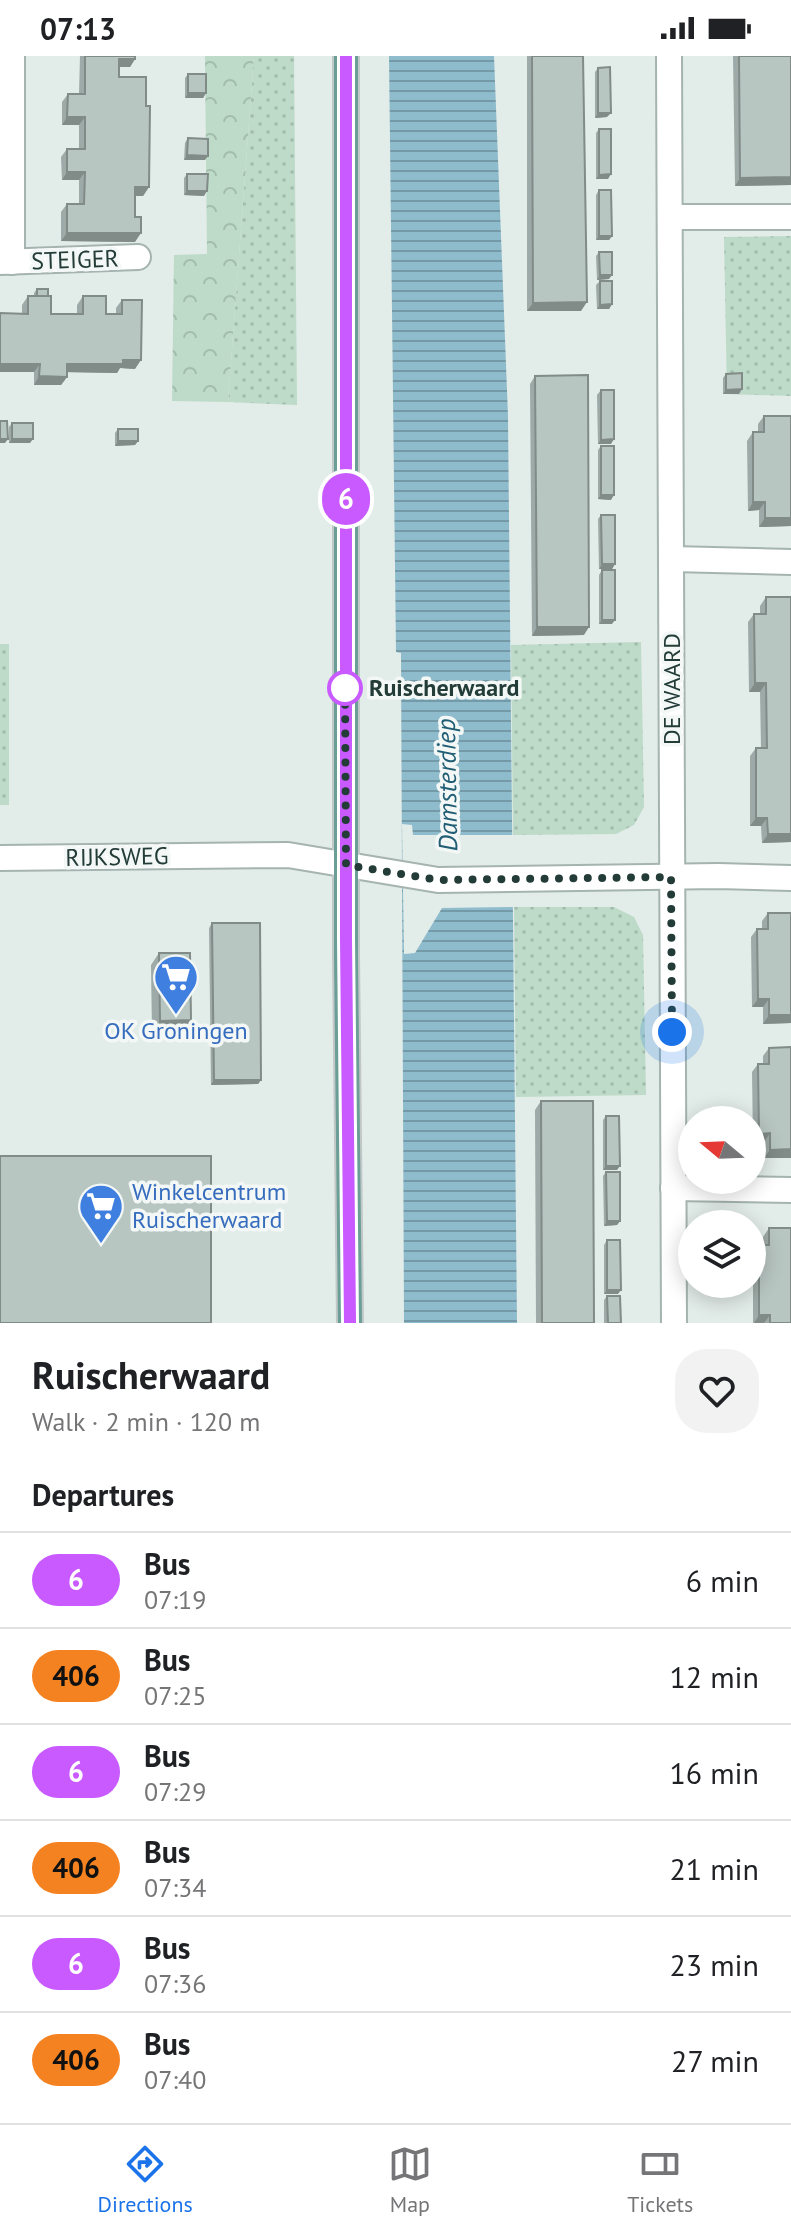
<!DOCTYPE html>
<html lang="en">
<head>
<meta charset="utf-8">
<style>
  :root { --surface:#fff; --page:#f2f2f2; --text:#202124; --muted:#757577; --line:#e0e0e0; --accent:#1a73e8 }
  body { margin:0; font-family:"PT Sans",sans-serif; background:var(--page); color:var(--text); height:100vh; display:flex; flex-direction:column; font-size:30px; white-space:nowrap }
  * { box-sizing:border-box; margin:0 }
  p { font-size:26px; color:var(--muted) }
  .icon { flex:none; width:44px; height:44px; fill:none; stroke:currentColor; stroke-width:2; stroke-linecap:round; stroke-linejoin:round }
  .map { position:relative; height:1267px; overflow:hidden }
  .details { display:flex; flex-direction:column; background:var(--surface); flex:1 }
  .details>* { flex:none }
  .badge { padding:0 16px; border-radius:26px; font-size:28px; line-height:52px }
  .needle { width:52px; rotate:289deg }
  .tools { position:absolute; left:678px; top:1050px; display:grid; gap:16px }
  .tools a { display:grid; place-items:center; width:88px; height:88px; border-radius:50%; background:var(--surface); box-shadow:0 4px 20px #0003; font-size:40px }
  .you { position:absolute; width:40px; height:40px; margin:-20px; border:6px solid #fff; border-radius:50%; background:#1a73e8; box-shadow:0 0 0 12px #1a73e833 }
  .map>.badge { position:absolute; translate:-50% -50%; box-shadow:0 0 0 4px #fff }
  h2 { padding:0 32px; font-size:30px; line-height:72px }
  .round { display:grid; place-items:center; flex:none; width:84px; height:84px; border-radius:32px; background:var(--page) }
  .summary { display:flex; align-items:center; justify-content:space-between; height:136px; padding:0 32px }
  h1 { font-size:38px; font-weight:600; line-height:60px }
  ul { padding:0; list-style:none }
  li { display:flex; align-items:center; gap:24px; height:96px; padding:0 32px; border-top:2px solid var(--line) }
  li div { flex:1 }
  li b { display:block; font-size:30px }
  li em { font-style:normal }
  li .badge { min-width:88px; font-weight:700; text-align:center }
  .status { display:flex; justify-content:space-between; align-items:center; height:56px; padding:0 40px; background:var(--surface); direction:ltr }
  .status svg { height:22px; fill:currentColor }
  .dock { display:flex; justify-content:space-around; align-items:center; height:112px; border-top:2px solid var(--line); background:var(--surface); font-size:22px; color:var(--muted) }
  .dock a { display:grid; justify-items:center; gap:4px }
  .dock .active { color:var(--accent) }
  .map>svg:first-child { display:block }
  .grass { fill:url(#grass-dots) }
  .forest { fill:url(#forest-crowns) }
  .water { fill:url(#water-rules) }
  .pier { fill:#e2ece8 }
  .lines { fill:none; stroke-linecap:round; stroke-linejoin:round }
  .street-casing { stroke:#a5b4b0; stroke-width:28 }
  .primary-casing { stroke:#c1c8c7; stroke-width:28 }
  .street { stroke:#fff; stroke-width:24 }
  .primary { stroke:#6a9e96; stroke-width:24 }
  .wall { fill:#9eaaa7 }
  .shaded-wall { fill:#818b88 }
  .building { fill:#b8c6c2; stroke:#818b88; stroke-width:2 }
  .line-casing { stroke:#fff; stroke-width:18 }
  .line { stroke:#c85aff; stroke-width:12 }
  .walk { stroke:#233c38; stroke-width:8; stroke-dasharray:0 14.4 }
  .stop-dot { fill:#fff; stroke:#c85aff; stroke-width:4 }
  .labels { text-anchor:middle; stroke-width:7; stroke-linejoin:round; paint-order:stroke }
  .street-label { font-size:24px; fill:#233c38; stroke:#f3f8f6 }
  .stop-label { font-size:24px; font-weight:bold; fill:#233c38; stroke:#f3f8f6; text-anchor:start }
  .shop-label { font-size:24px; fill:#366cbe; stroke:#f3f8f6 }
  .water-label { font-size:26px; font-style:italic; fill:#215d74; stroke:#f3f8f6 }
</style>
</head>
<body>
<div class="status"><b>07:13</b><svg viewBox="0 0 49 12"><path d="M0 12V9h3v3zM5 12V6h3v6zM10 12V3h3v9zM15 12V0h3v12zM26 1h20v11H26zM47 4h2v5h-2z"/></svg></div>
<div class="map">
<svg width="791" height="1267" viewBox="0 0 791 1267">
  <defs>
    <pattern id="grass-dots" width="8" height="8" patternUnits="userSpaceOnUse" patternTransform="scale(2)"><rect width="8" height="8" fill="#bddbc8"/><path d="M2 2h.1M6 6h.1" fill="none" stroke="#a2bdad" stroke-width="1.8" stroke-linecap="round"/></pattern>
    <pattern id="forest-crowns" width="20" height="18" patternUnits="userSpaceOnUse" patternTransform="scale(2)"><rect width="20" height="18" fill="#bddbc8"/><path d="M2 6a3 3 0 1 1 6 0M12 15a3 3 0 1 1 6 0" fill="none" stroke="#a2bdad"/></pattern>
    <pattern id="water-rules" width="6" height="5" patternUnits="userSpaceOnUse" patternTransform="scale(2)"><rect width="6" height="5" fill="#8ebccd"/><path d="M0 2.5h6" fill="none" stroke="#749aa7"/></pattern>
  </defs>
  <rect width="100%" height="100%" fill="#e2ece8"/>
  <g class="grass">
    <path d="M254,0H294L297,349L228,346Z"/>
    <path d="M791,180V340L727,338L724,181Z"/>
    <path d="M641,586L644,751L634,769L616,778L513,779L511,589Z"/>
    <rect x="0" y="588" width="9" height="161"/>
    <path d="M514,851H614L634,861L643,879L646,1039L516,1041Z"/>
  </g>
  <path class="forest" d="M205,0H254L228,346L172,345L174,199L207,198Z"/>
  <path class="water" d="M389,0H494L508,360L517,1267H404L401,597L396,596Z"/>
  <path class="pier" d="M402,768L412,769L413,779H513L514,851L442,852L415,897L404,898Z"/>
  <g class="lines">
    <g class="street-casing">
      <g id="street">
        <path d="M12,0V206"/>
        <path d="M669,0L674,1267"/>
        <path d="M671,161H791"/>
        <path d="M0,206L138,201"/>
        <path d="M672,503L791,506"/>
        <path d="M0,802L288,799L438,824L718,820L791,822"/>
        <path d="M673,1132L791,1134"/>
      </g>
    </g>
    <g class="primary-casing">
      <path id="primary" d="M346,0V900L350,1267"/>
    </g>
    <use href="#street" class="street"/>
    <use href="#primary" class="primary"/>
  </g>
  <g class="wall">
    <path d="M80,0H135V3L130,11H119V21L146,50L149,131L143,140H135V186L61,185V156L67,148H79V124H62L61,101L67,93H79V69H62V46L68,38H79Z"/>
    <path d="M527,0H583L581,255H527Z"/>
    <path d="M733,0H791V129L735,130Z"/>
    <path d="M598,12L607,61L595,62V16Z"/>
    <path d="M188,18L206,37L203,42H185V22Z"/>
    <path d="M599,73L608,123H596V77Z"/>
    <path d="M188,82L205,104H184L185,87Z"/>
    <path d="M187,118L204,140L184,139V122Z"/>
    <path d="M599,134L612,180L609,184H596V139Z"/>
    <path d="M599,196L609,223L597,224L596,200Z"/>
    <path d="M600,225L612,248L609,253H597L596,229Z"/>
    <path d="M37,233L48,240L51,258H77V249L83,240L106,258H116V252L122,244L135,313L120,312L117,317L67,316V321L61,329H34V316H0L22,258V249L28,240H34V237Z"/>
    <path d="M726,318L739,338H723V322Z"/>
    <path d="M535,320L584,579L532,580L530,328Z"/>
    <path d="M601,334L611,388H598L597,339Z"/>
    <path d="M764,360L791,470L759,471V454L748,455L747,385L753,376H758V368Z"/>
    <path d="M12,367L30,387H9V371Z"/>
    <path d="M118,373L138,385L135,389L115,390V377Z"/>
    <path d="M601,390L611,444L598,443V394Z"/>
    <path d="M601,459L615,508L612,513H599L598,463Z"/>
    <path d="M602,514L612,568H599V519Z"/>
    <path d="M766,541H791V786L762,787L761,770H750V700L756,692H761L760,636H749L748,566L754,558H760V550Z"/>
    <path d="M768,857L791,967L763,968V951H752L751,881L757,873H762V865Z"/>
    <path d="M212,867L261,1024L258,1028L211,1029L209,872Z"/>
    <path d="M159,897L183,976H152L151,909Z"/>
    <path d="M791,991V1102H764V1086H753L752,1016L758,1008H763V1000L769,992Z"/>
    <path d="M541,1045L594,1267H536L535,1054Z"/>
    <path d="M606,1060L617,1114H603V1064Z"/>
    <path d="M606,1116L620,1165L617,1169L604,1170L603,1120Z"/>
    <path d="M769,1172L791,1267H753V1197L759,1189H763V1181Z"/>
    <path d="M607,1184L618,1238H604V1189Z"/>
    <path d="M607,1240L621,1267H604V1244Z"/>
  </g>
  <g class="shaded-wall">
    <path d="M119,3H135L130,11H113Z"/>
    <path d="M188,37H206L203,42H185Z"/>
    <path d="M598,57H611L607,61L595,62Z"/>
    <path d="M67,61H85L79,69H62Z"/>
    <path d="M187,99L208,100L205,104H184Z"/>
    <path d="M67,116H85L79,124H62Z"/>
    <path d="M611,118L608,123H596L599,119Z"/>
    <path d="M791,121V129L735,130L740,122Z"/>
    <path d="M135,131H149L143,140H129Z"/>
    <path d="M187,135H207L204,140L184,139Z"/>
    <path d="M67,177H141L135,186L61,185Z"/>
    <path d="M599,180H612L609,184H596Z"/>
    <path d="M600,219H612L609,223L597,224Z"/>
    <path d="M587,246L581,255H527L533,247Z"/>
    <path d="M612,248L609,253H597L600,249Z"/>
    <path d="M123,304H141L135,313L120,312L117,317L61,316L67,308Z"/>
    <path d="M0,308H40L34,316H0Z"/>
    <path d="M39,320L67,321L61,329H34Z"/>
    <path d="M742,333L739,338H723L726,334Z"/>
    <path d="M0,383H8L5,387H0Z"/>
    <path d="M12,383H33L30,387H9Z"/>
    <path d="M614,383L611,388H598L601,384Z"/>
    <path d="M118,385H138L135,389L115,390Z"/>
    <path d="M601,439H614L611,444L598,443Z"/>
    <path d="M753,446H765L759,454L748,455Z"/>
    <path d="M765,462H791V470L759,471Z"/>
    <path d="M602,508H615L612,513H599Z"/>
    <path d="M602,564H615L612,568H599Z"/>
    <path d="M537,571H589L584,579L532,580Z"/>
    <path d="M755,627H766L760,636H749Z"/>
    <path d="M756,762H767L761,770H750Z"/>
    <path d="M768,778H791V786L762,787Z"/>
    <path d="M758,943H769L763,951H752Z"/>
    <path d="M769,959H791V967L763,968Z"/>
    <path d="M191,964L183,976H152L160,965Z"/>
    <path d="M214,1024H261L258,1028L211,1029Z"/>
    <path d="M770,1077L764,1086H753L759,1078Z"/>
    <path d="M791,1093V1102H764L770,1094Z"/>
    <path d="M606,1110H620L617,1114H603Z"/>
    <path d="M607,1165H620L617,1169L604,1170Z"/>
    <path d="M607,1234H621L618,1238H604Z"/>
    <path d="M759,1259H770L764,1267H754Z"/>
  </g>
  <g class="building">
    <path d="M85,0H135V3H119V21H146V50H150L149,131H135V161H141V177H67V148H84L85,116H67V93H85V61H67L68,38H85Z"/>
    <path d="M532,0H583L587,246L533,247Z"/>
    <path d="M739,0H791V121L740,122Z"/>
    <path d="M610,11L611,57H598V12Z"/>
    <rect x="188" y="18" width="18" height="19"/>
    <path d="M599,73H611V118L599,119Z"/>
    <path d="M188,82L208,83V100L187,99Z"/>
    <path d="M187,118H208L207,135H187Z"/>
    <path d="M599,134H611L612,180H599Z"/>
    <path d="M599,196H612V219H600Z"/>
    <path d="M600,225H612V248L600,249Z"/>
    <rect x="37" y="233" width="11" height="7"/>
    <path d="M28,240H51V258H83V240H106V258H122V244H142L141,304H123V308H67V321L39,320L40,308H0V257L28,258Z"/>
    <path d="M742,317V333L726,334V318Z"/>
    <path d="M588,319L589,571H537L535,320Z"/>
    <path d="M601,334H614V383L601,384Z"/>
    <path d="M764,360H791V462H765V446H753V376H764Z"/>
    <path d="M0,365H7L8,383H0Z"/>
    <rect x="12" y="367" width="21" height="16"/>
    <rect x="118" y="373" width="20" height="12"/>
    <rect x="601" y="390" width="13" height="49"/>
    <path d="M601,459H615V508H602Z"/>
    <rect x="602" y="514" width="13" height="50"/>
    <path d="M766,541H791V778H768L767,762H756V692H767L766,627H755L754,558H766Z"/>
    <path d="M768,857H791V959H769V943H758L757,873H768Z"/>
    <path d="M212,867H260L261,1024H214Z"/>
    <path d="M159,897H190L191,964L160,965Z"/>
    <path d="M791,991V1093L770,1094V1077L759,1078L758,1008H769V992Z"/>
    <path d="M541,1045H593L594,1267H542Z"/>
    <path d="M606,1060H619L620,1110H606Z"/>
    <rect x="0" y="1100" width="211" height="167"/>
    <path d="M606,1116H620V1165H607Z"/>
    <path d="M769,1172H791V1267H770V1259H759V1189H769Z"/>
    <path d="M607,1184H620L621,1234H607Z"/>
    <path d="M607,1240H620L621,1267H608Z"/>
  </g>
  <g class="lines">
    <g class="line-casing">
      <path id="line" d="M346,0V883L350,1267"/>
    </g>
    <use href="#line" class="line"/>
    <path class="walk" d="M345,632V626L346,809L438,824L671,821L672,976"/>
  </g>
  <defs>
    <g id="supermarket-pin" transform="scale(2.3)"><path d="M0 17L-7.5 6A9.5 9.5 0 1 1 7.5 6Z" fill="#3f7fe0" stroke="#f3f8f6"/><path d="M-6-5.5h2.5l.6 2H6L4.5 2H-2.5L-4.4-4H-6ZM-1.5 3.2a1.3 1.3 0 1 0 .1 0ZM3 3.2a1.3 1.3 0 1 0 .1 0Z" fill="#fff"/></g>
  </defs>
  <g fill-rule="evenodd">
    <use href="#supermarket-pin" x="176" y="921"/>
    <use href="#supermarket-pin" x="101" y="1150"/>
  </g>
  <circle class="stop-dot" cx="345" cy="632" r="16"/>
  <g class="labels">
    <g class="street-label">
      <text transform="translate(75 204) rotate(-2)" y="8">STEIGER</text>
      <text transform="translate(672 633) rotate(-90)" y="8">DE WAARD</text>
      <text transform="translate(117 801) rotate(-1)" y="8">RIJKSWEG</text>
    </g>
    <g class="stop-label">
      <text x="369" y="640">Ruischerwaard</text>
    </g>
    <g class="shop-label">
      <text x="176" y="983">OK Groningen</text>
      <text x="132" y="1144" text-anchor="start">Winkelcentrum<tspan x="132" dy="28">Ruischerwaard</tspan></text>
    </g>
    <g class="water-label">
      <text transform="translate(447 729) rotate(-91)" y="9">Damsterdiep</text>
    </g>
  </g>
</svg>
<div class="tools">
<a><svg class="needle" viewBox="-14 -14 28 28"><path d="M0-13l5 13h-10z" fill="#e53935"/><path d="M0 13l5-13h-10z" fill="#757577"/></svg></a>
<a><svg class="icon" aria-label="layers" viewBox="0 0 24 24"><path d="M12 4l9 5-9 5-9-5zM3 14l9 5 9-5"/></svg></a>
</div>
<div class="you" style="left:672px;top:976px"></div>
<b class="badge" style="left:346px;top:443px;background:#c85aff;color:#fff">6</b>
</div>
<section class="details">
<div class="summary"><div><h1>Ruischerwaard</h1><p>Walk · 2 min · 120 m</p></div><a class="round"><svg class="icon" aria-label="heart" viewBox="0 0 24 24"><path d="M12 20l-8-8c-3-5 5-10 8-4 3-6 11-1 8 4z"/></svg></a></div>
<h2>Departures</h2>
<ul>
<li><span class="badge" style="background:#c85aff;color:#fff">6</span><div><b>Bus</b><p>07:19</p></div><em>6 min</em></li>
<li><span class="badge" style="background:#f58220;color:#111">406</span><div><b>Bus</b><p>07:25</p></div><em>12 min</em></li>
<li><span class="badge" style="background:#c85aff;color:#fff">6</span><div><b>Bus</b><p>07:29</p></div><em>16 min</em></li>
<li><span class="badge" style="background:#f58220;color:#111">406</span><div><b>Bus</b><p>07:34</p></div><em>21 min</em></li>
<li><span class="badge" style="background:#c85aff;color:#fff">6</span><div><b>Bus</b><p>07:36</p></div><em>23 min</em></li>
<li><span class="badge" style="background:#f58220;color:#111">406</span><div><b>Bus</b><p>07:40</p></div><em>27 min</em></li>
</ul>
</section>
<nav class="dock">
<a class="active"><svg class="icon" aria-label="directions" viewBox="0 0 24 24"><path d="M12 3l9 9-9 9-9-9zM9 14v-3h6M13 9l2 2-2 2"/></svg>Directions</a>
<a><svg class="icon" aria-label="map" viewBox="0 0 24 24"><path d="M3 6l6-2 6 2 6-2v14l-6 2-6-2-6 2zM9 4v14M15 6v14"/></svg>Map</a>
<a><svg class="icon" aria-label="tickets" viewBox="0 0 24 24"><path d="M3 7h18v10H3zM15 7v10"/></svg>Tickets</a>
</nav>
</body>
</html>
